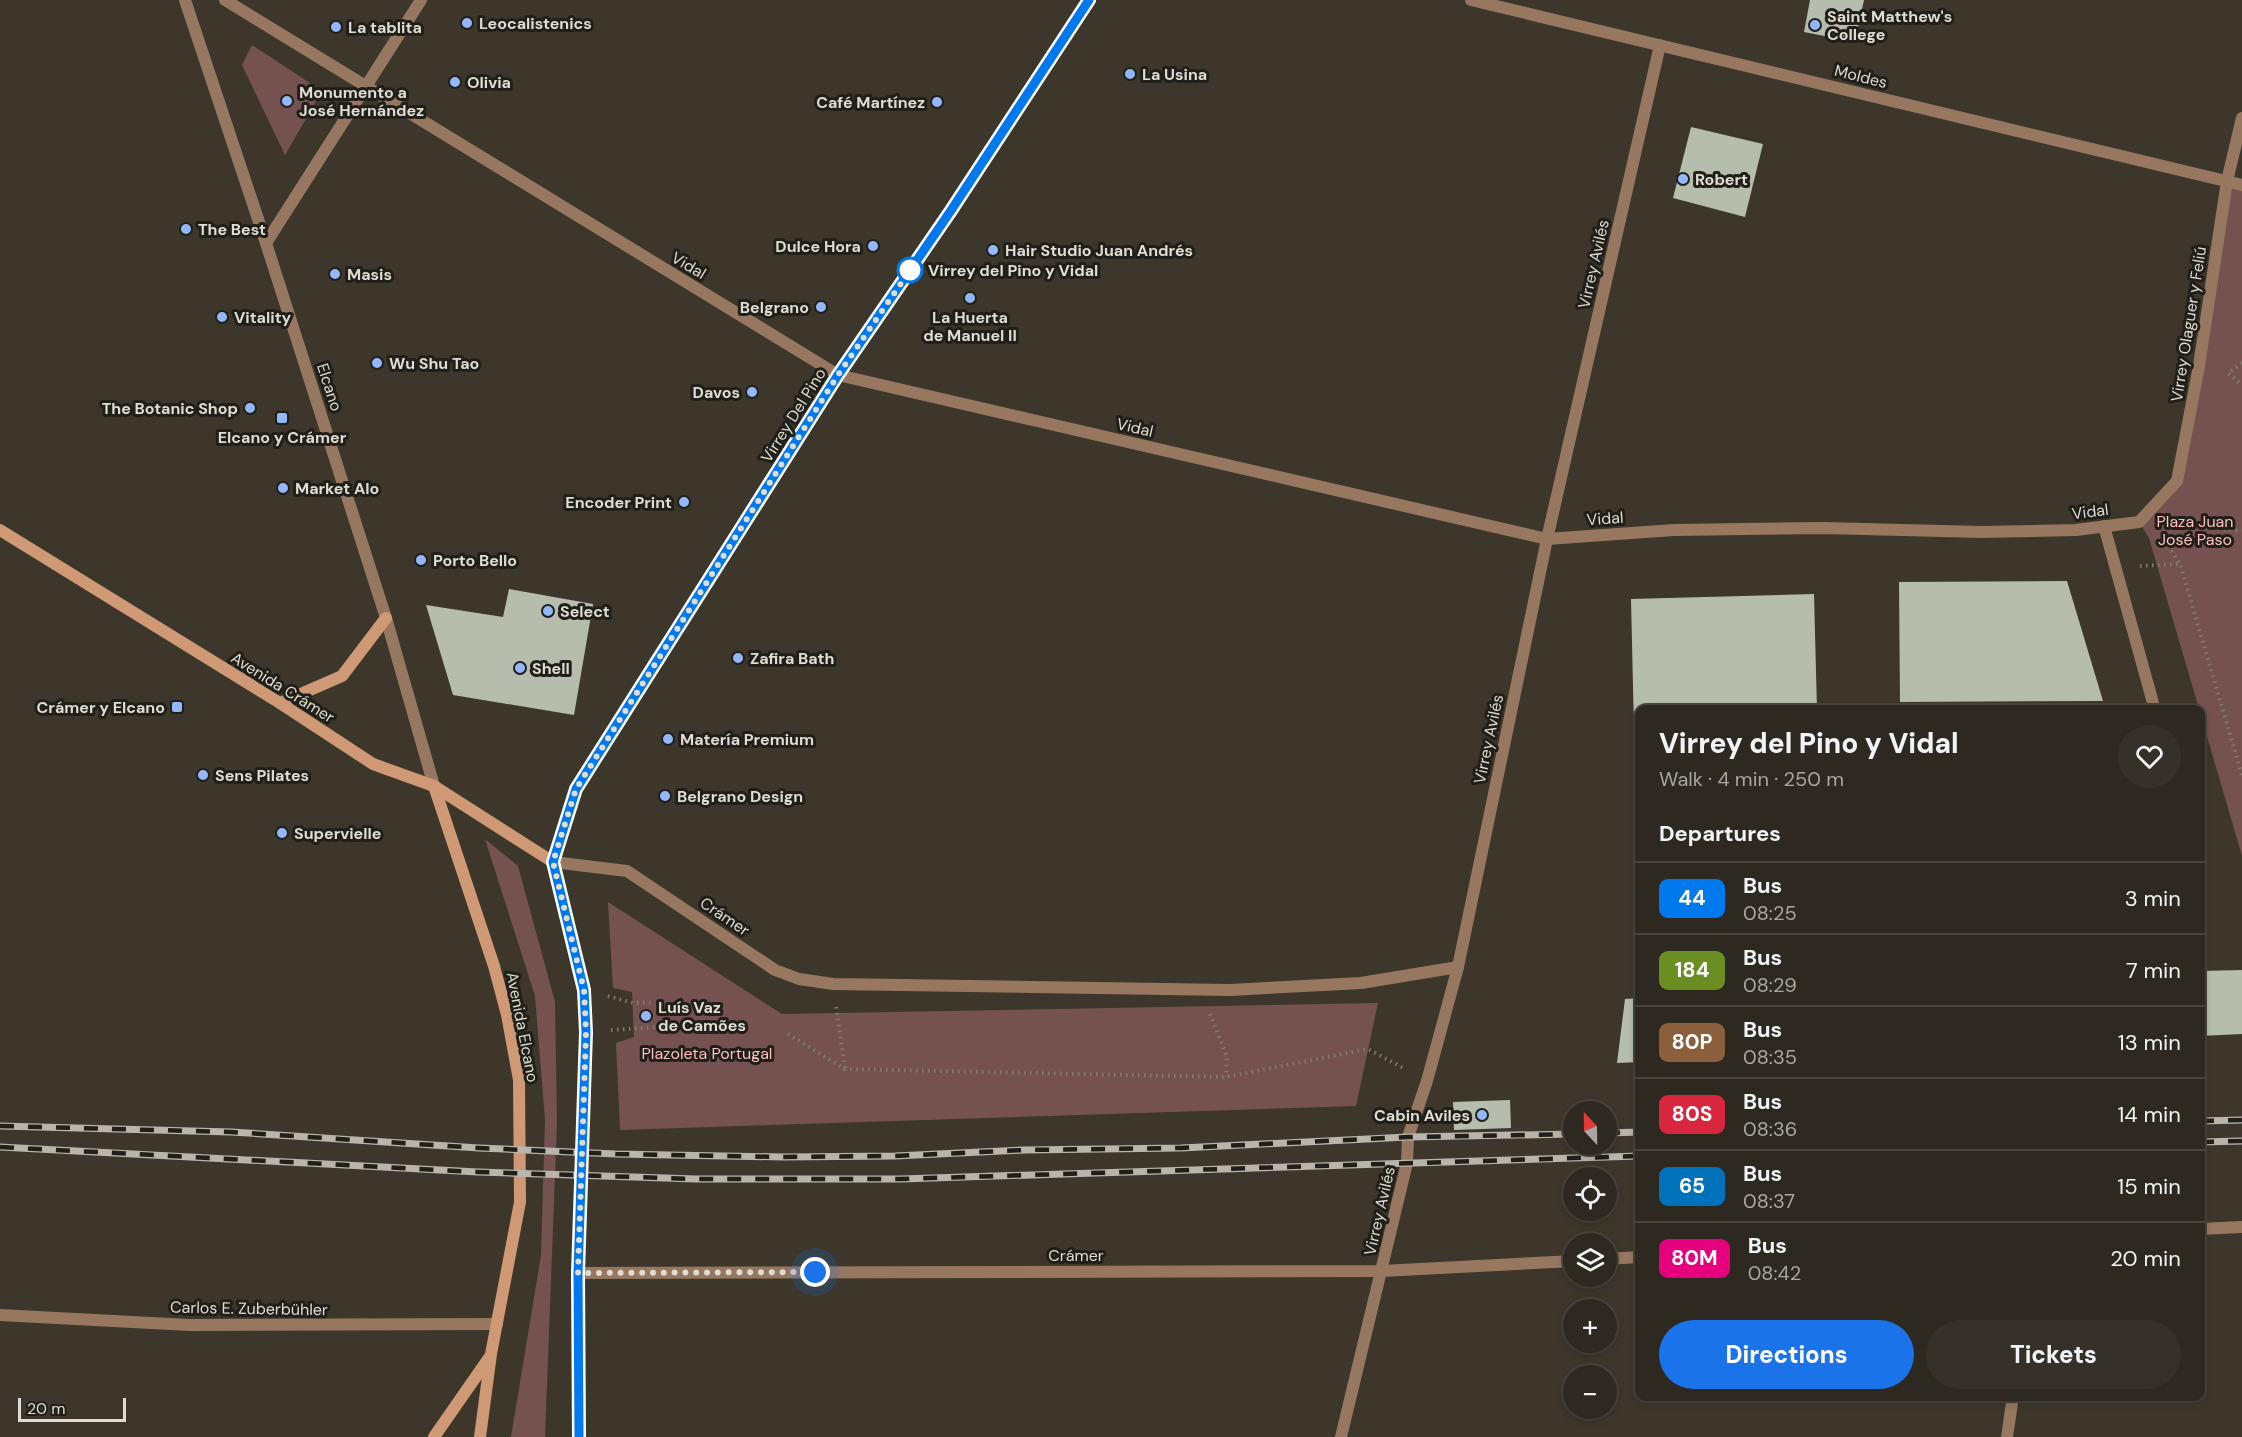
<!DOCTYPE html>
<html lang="en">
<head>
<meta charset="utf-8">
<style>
  :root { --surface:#2d2920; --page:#353129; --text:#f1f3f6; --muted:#a7a6a5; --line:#48453e; --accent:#1a73e8 }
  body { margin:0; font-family:"DM Sans",sans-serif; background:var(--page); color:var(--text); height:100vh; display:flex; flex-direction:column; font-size:22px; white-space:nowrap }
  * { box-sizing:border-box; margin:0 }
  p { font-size:20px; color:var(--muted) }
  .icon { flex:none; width:33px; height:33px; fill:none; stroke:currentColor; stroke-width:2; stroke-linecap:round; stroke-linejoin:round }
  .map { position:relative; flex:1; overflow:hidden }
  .drawer { position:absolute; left:1635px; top:705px; width:570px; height:696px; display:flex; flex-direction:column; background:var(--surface); border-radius:12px; box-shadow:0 3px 9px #0003,0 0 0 2px var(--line) }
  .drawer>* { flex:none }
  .badge { padding:0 12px; border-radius:9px; font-size:21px; line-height:39px }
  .needle { width:39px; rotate:338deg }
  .buttons { position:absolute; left:1563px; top:1101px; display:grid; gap:12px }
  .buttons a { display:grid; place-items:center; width:54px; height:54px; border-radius:50%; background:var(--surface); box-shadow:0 3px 9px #0003,0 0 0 2px var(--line); font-size:30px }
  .scale { position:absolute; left:18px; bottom:15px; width:108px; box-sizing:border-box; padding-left:6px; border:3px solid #dfdcd4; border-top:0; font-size:16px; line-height:21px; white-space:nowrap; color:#dfdcd4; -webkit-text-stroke:4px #211f19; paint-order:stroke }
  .you { position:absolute; width:30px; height:30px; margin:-15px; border:4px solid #fff; border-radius:50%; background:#1a73e8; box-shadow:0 0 0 9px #1a73e833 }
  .map>.badge { position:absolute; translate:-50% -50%; box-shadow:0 0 0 3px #fff }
  h2 { padding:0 24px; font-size:22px; line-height:54px }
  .round { display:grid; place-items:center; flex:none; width:63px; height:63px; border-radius:32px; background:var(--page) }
  .overview { display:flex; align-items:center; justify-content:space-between; height:102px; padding:0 24px }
  h1 { font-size:28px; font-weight:800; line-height:45px }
  .primary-button { display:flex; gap:12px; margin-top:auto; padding:12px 24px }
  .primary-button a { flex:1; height:69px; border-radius:36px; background:var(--accent); color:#fff; font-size:24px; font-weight:800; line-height:69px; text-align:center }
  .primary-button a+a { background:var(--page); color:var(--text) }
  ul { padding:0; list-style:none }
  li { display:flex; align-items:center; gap:18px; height:72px; padding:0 24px; border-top:2px solid var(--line) }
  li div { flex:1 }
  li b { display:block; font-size:22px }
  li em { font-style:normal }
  li .badge { min-width:66px; font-weight:700; text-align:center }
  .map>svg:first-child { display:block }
  .green { fill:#755250 }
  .building { fill:#b6bdad }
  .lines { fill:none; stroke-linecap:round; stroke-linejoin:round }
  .path { stroke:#807c71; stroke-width:4; stroke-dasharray:1.5 4.5; stroke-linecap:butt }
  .minor { stroke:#987760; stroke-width:12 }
  .tertiary { stroke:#987760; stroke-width:12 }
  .secondary { stroke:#cf9975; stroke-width:12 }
  .rail-casing { stroke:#b9b5ac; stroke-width:7 }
  .rail { stroke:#211f19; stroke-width:4.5; stroke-dasharray:14; stroke-linecap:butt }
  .line-casing { stroke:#fff; stroke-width:14 }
  .line { stroke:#0079ef; stroke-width:9 }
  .walk { stroke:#dfdcd4; stroke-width:6; stroke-dasharray:0 10.8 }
  .poi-dot { fill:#93b7fd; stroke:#211f19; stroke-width:2 }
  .stop-dot { fill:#fff; stroke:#0079ef; stroke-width:3 }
  .labels { text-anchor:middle; stroke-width:6; stroke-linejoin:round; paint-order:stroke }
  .poi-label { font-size:16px; font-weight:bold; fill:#dfdcd4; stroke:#211f19; text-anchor:start }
  .street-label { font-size:16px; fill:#dfdcd4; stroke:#211f19 }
  .stop-label { font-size:16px; font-weight:bold; fill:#dfdcd4; stroke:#211f19; text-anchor:start }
  .park-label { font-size:16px; fill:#ffc0be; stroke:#211f19 }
</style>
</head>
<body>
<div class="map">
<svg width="2242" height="1437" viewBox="0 0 2242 1437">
  <rect width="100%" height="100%" fill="#3c372a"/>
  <g class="green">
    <path d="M252,45L322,91L285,155L242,65Z"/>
    <path d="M2227,181L2242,185V856L2149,538L2139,522L2177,481Z"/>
    <path d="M485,839L518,866L555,1002L557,1122L545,1437H511L541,1255L545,1120L535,996Z"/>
    <path d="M608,902L782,1014L1378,1003L1356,1106L620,1130L616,1043L634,1037L632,992L613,988Z"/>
  </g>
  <g class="building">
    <path d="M1810,0H1864L1855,42L1804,32Z"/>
    <path d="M1691,127L1763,144L1745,217L1673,198Z"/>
    <path d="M2067,581L2103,701L1900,702L1899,582Z"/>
    <path d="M509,589L593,604L574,715L453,695L426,605L503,617Z"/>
    <path d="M1814,594L1817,710H1640V730H1634L1631,599Z"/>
    <path d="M1633,847H1640V913H1634Z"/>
    <path d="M2242,970V1034L2200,1036V971Z"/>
    <path d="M1640,998V1062L1617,1063L1625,999Z"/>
    <path d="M1510,1100L1511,1128L1454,1130L1453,1102Z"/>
  </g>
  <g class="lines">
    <g class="path">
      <path d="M2242,363L2228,373L2242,385"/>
      <path d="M2170,524L2242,531"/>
      <path d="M2161,536L2180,564L2242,775"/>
      <path d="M2140,566L2180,564"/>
      <path d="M608,996L633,1003L655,1002"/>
      <path d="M836,1007L845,1068"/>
      <path d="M1210,1014L1227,1057L1226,1077"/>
      <path d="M611,1030L659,1027"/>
      <path d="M788,1034L845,1069L1226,1077L1368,1049L1405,1069"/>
    </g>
    <g class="minor">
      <path d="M185,0L266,243"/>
      <path d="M225,0L838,375L1547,539L1674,530L1825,528L1981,532L2076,530L2139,522L2177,481L2199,366L2227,181L2242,118"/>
      <path d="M1471,0L2242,185"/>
      <path d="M2104,526L2155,710"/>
      <path d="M553,862L627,871L775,970L799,979L833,984L1230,990L1361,983L1458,967"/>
      <path d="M2200,1229L2242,1227"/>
      <path d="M1606,1259L1640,1257"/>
      <path d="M578,1273L1382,1271L1574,1261"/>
      <path d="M0,1315L189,1325L497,1324"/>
      <path d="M1341,1437L1407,1163L1408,1137L1427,1081L1458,967L1547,539L1660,45"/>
      <path d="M2007,1437L2013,1396"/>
    </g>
    <g class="tertiary">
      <path d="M421,0L266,243L386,618L434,786"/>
      <path d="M553,862L576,789L838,375L950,212L1090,0"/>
    </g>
    <g class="secondary">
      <path d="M0,530L280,703L373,764L434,786L553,862L584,990L586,1032L578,1273L579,1437"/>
      <path d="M280,703L342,676L386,618"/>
      <path d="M434,786L494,966L507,1015L519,1080L520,1202L491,1354L480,1437"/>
      <path d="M434,1437L489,1358"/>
    </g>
    <g class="rail-casing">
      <g id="rail">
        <path d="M2200,1121L2242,1120"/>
        <path d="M0,1126L231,1132L479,1148L616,1154L783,1157L895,1156L1024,1150L1181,1148L1408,1137L1574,1134"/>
        <path d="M1606,1133L1640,1132"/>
        <path d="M2200,1142L2242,1141"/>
        <path d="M0,1147L478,1172L696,1179H901L1640,1156"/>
      </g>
    </g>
    <use href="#rail" class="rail"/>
  </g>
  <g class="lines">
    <g class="line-casing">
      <path id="line" d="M579,1437L578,1273L586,1032L584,990L553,862L576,789L838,375L950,212L1089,0"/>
    </g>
    <use href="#line" class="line"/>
    <path class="walk" d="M815,1272L578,1273L586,1032L584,990L553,862L576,789L838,375L915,263L910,270"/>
  </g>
  <g class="poi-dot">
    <circle cx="467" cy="23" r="6"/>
    <circle cx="1815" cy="25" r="6"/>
    <circle cx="336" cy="27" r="6"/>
    <circle cx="1130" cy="74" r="6"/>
    <circle cx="455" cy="82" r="6"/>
    <circle cx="287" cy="101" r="6"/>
    <circle cx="937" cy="102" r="6"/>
    <circle cx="1683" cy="179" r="6"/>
    <circle cx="186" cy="229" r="6"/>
    <circle cx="873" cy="246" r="6"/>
    <circle cx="993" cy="250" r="6"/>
    <circle cx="335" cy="274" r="6"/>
    <circle cx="970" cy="298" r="6"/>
    <circle cx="821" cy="307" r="6"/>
    <circle cx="222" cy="317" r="6"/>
    <circle cx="377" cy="363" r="6"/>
    <circle cx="752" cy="392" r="6"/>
    <circle cx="250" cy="408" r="6"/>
    <rect x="276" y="412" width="12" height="12" rx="3"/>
    <circle cx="283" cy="488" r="6"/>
    <circle cx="684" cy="502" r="6"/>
    <circle cx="421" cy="560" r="6"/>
    <circle cx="548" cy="611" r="6"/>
    <circle cx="738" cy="658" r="6"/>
    <circle cx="520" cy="668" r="6"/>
    <rect x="171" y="701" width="12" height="12" rx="3"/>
    <circle cx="668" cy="739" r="6"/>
    <circle cx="203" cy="775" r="6"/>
    <circle cx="665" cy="796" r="6"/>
    <circle cx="282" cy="833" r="6"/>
    <circle cx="646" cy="1016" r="6"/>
    <circle cx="1482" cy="1115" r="6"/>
  </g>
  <circle class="stop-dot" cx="910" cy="270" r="12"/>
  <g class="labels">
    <g class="poi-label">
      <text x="1827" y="22">Saint Matthew's<tspan x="1827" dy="18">College</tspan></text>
      <text x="479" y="29">Leocalistenics</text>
      <text x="348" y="33">La tablita</text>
      <text x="1142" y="80">La Usina</text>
      <text x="467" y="88">Olivia</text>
      <text x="299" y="98">Monumento a<tspan x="299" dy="18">José Hernández</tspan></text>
      <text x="925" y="108" text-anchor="end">Café Martínez</text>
      <text x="1695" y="185">Robert</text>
      <text x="198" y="235">The Best</text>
      <text x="861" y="252" text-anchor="end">Dulce Hora</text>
      <text x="1005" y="256">Hair Studio Juan Andrés</text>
      <text x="347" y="280">Masis</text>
      <text x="809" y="313" text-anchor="end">Belgrano</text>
      <text x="234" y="323">Vitality</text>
      <text x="970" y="323" text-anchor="middle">La Huerta<tspan x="970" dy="18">de Manuel II</tspan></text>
      <text x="389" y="369">Wu Shu Tao</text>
      <text x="740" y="398" text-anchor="end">Davos</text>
      <text x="238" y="414" text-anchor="end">The Botanic Shop</text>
      <text x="282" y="443" text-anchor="middle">Elcano y Crámer</text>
      <text x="295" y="494">Market Alo</text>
      <text x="672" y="508" text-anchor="end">Encoder Print</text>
      <text x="433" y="566">Porto Bello</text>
      <text x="560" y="617">Select</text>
      <text x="750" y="664">Zafira Bath</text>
      <text x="532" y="674">Shell</text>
      <text x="165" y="713" text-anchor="end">Crámer y Elcano</text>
      <text x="680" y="745">Matería Premium</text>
      <text x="215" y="781">Sens Pilates</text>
      <text x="677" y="802">Belgrano Design</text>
      <text x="294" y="839">Supervielle</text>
      <text x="658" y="1013">Luís Vaz<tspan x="658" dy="18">de Camões</tspan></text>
      <text x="1470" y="1121" text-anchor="end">Cabin Aviles</text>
    </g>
    <g class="street-label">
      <text transform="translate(1861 76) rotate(14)" y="6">Moldes</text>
      <text transform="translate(1593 264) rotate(-77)" y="6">Virrey Avilés</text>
      <text transform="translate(689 265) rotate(31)" y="6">Vidal</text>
      <text transform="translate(2188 324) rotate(-81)" y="6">Virrey Olaguer y Feliú</text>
      <text transform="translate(330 387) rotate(72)" y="6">Elcano</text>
      <text transform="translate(793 415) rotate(-58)" y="6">Virrey Del Pino</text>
      <text transform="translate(1135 427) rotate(13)" y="6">Vidal</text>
      <text transform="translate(2090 511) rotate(-7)" y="6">Vidal</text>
      <text transform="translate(1605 518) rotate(-4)" y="6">Vidal</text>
      <text transform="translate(283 687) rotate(32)" y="6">Avenida Crámer</text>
      <text transform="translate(1488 739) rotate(-78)" y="6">Virrey Avilés</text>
      <text transform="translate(725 916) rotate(34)" y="6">Crámer</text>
      <text transform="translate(523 1027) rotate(79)" y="6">Avenida Elcano</text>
      <text transform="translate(1379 1211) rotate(-77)" y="6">Virrey Avilés</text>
      <text x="1076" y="1261">Crámer</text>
      <text transform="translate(249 1308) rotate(1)" y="6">Carlos E. Zuberbühler</text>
    </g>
    <g class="stop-label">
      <text x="928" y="276">Virrey del Pino y Vidal</text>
    </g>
    <g class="park-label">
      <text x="2195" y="527">Plaza Juan<tspan x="2195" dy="18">José Paso</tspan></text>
      <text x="707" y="1059">Plazoleta Portugal</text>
    </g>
  </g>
</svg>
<div class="buttons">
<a><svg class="needle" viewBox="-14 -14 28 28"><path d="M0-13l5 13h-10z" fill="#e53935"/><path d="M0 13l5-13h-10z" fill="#a7a6a5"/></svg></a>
<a><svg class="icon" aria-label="locate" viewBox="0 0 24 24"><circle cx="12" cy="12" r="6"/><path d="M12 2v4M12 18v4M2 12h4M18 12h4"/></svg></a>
<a><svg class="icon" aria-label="layers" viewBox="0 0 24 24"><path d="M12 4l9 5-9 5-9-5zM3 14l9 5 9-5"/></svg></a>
<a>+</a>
<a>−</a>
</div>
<div class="scale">20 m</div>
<div class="you" style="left:815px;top:1272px"></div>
<section class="drawer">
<div class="overview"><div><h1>Virrey del Pino y Vidal</h1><p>Walk · 4 min · 250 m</p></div><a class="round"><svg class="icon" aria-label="heart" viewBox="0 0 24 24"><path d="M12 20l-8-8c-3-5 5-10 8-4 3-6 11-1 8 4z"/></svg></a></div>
<h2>Departures</h2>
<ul>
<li><span class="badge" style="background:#0079ef;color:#fff">44</span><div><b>Bus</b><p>08:25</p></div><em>3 min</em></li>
<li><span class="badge" style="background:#6b8e23;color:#fff">184</span><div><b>Bus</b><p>08:29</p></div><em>7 min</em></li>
<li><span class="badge" style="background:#8b5e3c;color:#fff">80P</span><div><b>Bus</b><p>08:35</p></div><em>13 min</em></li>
<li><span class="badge" style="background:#d7263d;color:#fff">80S</span><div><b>Bus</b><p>08:36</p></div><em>14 min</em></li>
<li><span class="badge" style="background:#0072bc;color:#fff">65</span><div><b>Bus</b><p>08:37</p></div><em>15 min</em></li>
<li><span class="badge" style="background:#e6007e;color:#fff">80M</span><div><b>Bus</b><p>08:42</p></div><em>20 min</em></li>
</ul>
<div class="primary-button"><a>Directions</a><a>Tickets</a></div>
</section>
</div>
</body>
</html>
